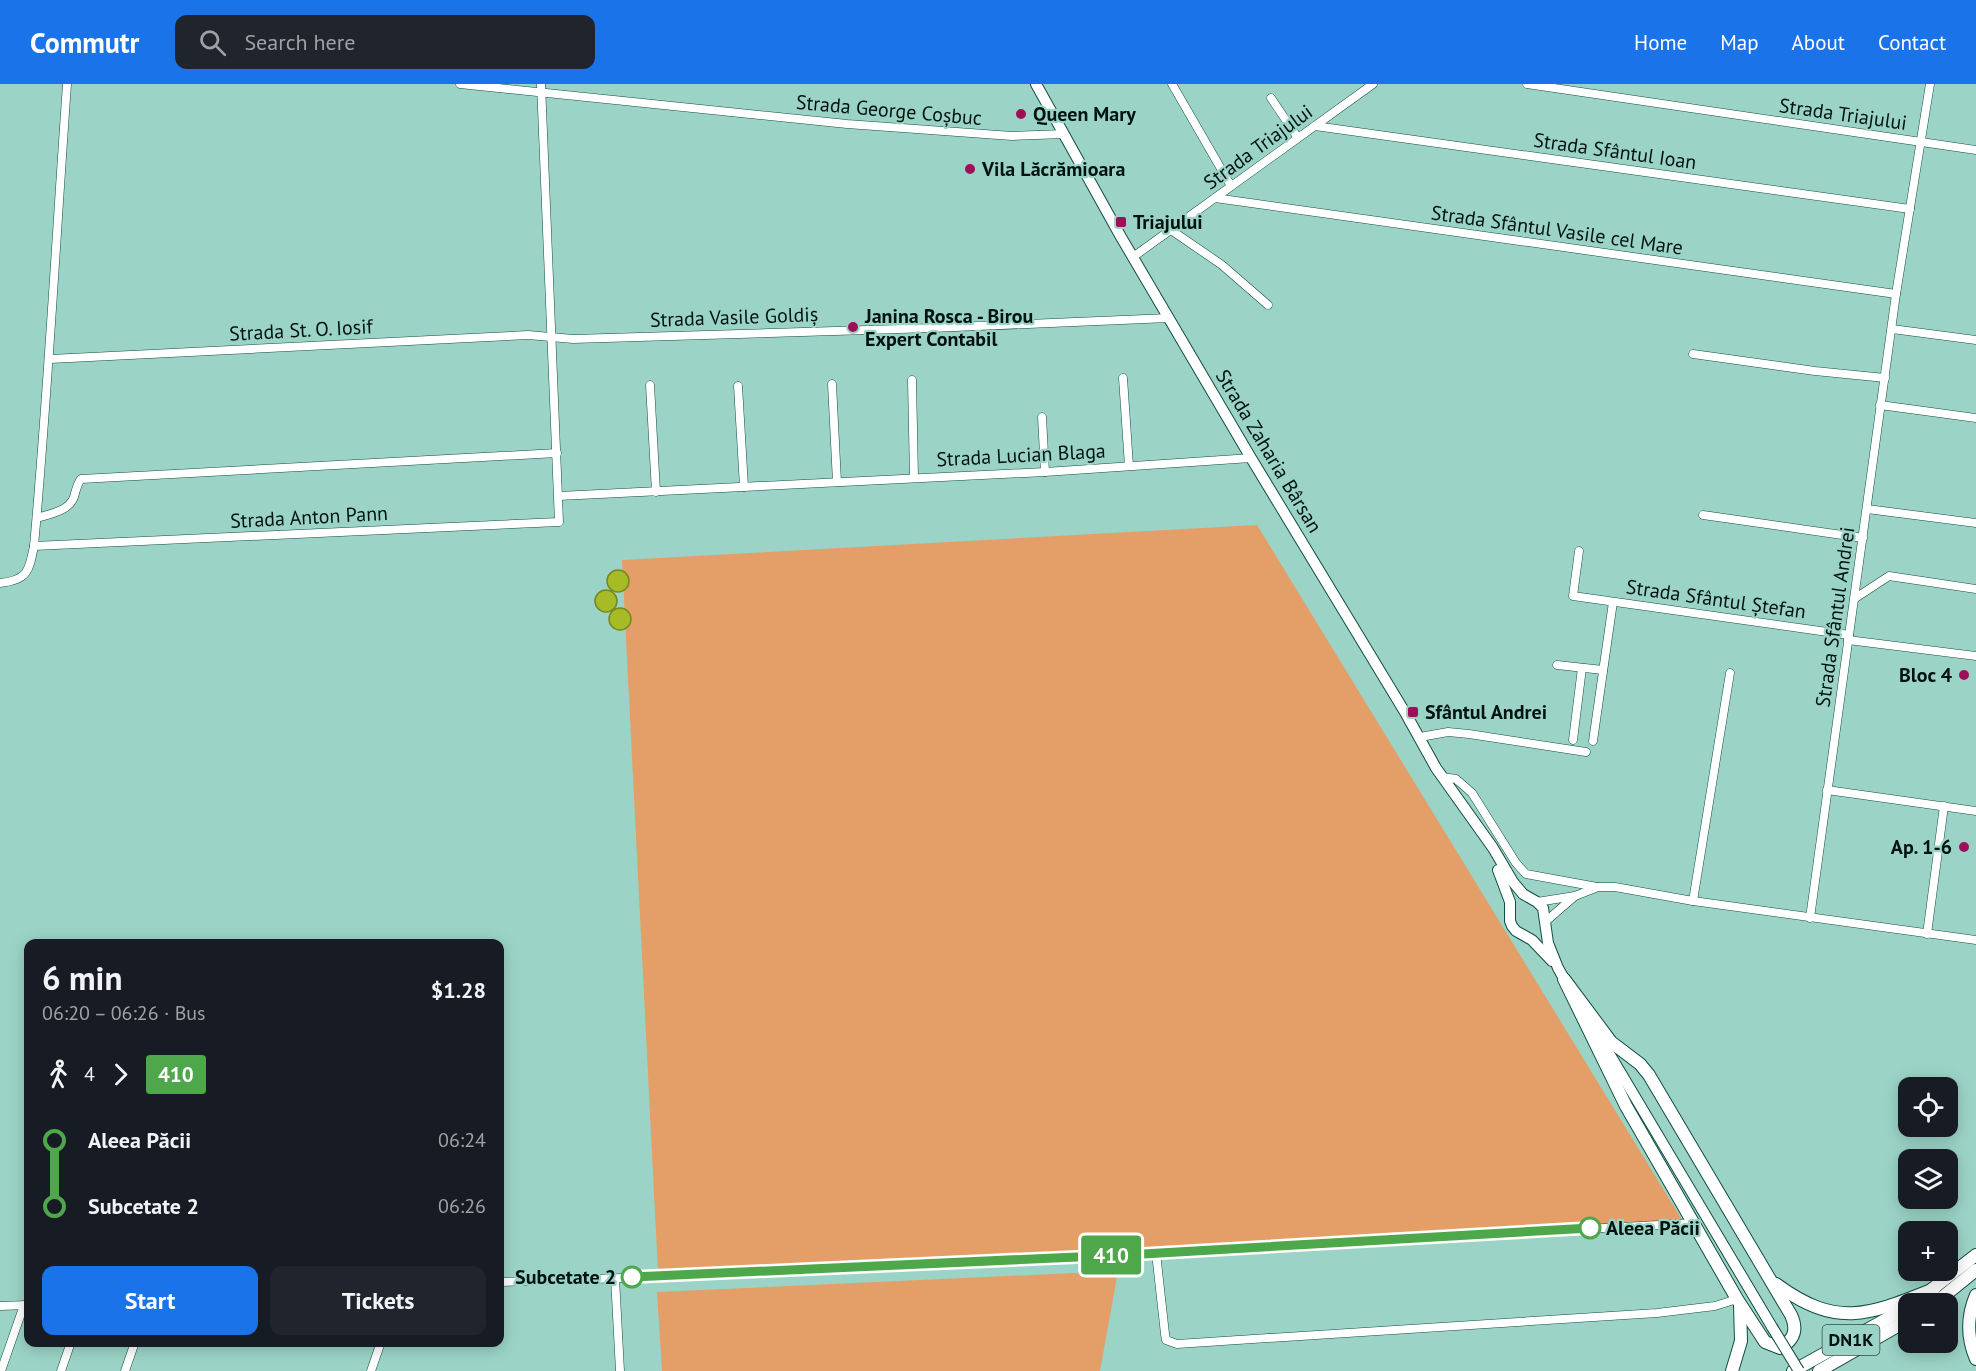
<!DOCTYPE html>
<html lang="en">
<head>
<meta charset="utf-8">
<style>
  :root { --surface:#171b24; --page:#20242c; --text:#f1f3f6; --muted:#9ea1a6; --accent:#1a73e8 }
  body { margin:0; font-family:"PT Sans",sans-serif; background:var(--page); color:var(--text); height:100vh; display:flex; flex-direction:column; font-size:22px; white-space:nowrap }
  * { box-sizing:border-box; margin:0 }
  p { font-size:20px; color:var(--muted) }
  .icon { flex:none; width:33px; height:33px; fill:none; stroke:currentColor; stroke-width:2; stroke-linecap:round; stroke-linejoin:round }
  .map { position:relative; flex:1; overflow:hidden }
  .panel { position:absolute; left:24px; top:855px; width:480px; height:408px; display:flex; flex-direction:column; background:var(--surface); border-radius:12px; box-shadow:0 3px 15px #0003 }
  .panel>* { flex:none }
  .badge { padding:0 12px; border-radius:4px; font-size:21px; line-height:39px }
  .fabs { position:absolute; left:1898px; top:993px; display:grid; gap:12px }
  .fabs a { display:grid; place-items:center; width:60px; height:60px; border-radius:12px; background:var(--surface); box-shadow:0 3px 15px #0003; font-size:30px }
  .map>.badge { position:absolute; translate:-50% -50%; box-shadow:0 0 0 3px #fff }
  .legs { display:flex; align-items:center; gap:9px; height:66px; padding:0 18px; font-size:20px }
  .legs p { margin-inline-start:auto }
  .head { display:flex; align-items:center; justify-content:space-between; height:102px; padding:0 18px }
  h1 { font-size:33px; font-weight:600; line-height:45px }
  .action { display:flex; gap:12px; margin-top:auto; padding:12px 18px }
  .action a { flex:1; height:69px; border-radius:12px; background:var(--accent); color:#fff; font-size:24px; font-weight:600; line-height:69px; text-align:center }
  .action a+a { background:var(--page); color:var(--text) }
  ul { padding:0 18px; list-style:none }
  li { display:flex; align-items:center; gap:21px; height:66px; font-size:22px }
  li i { display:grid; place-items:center; width:9px; height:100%; margin:0 8px; background:currentColor }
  li i::after { content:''; width:15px; height:15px; margin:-8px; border:4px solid; border-radius:50%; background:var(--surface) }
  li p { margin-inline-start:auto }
  li:first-child i { background:linear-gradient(#0000 50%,currentColor 0) }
  li:last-child i { background:linear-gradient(currentColor 50%,#0000 0) }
  header { display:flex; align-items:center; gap:36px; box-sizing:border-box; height:84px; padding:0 30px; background:var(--accent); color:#fff }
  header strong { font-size:28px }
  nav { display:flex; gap:33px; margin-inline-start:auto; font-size:21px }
  .search { width:420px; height:54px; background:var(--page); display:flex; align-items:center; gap:15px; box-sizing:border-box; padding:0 21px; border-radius:12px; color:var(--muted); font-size:22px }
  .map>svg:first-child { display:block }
  .green { fill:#e49e68 }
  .water { fill:#a7bb26; stroke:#75891f; stroke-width:1.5 }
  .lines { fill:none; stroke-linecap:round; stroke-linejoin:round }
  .minor-casing { stroke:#114d42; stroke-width:9 }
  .secondary-casing { stroke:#114d42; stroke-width:12 }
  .trunk-casing { stroke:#114d42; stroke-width:14 }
  .minor { stroke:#fff; stroke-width:8 }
  .secondary { stroke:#fff; stroke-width:10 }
  .trunk { stroke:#fff; stroke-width:12 }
  .secondary-bridge-casing { stroke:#114d42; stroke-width:12; stroke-linecap:butt }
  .secondary-bridge { stroke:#fff; stroke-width:10 }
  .line-1-casing { stroke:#fff; stroke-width:14 }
  .line-1 { stroke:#4ea74b; stroke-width:9 }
  .poi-dot { fill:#9f0f59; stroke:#9bd4c6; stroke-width:2 }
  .stop-1-dot { fill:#fff; stroke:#4ea74b; stroke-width:3 }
  .labels { text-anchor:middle; stroke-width:4.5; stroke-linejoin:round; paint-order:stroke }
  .shield { fill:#9bd4c6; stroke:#2e4d46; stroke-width:1.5 }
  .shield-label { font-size:18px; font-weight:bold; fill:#00130f }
  .street-label { font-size:20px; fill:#00130f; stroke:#9bd4c6 }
  .poi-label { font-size:20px; font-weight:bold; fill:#00130f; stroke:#9bd4c6; text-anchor:start }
  .stop-label { font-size:20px; font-weight:bold; fill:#00130f; stroke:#9bd4c6; text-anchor:start }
</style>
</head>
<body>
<header>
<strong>Commutr</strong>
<div class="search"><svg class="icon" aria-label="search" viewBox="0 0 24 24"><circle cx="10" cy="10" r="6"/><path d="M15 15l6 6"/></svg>Search here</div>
<nav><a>Home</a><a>Map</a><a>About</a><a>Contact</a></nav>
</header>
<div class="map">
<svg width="1976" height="1287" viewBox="0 0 1976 1287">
  <rect width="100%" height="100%" fill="#9bd4c6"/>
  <g class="green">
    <path d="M1257,441L1687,1144L658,1188L622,476Z"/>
    <path d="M1118,1187L1100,1287H662L657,1208Z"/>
  </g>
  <g class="water">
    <circle cx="618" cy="497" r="11"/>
    <circle cx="606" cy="517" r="11"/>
    <circle cx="620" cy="535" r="11"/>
  </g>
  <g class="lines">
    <g class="minor-casing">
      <g id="minor">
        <path d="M460,0L847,40L1012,52L1064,50"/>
        <path d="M1172,0L1231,102"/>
        <path d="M1527,0L1976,66"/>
        <path d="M1271,14L1298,54"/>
        <path d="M1315,42L1910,125"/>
        <path d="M1215,114L1896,210"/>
        <path d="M1171,146L1222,181L1268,221"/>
        <path d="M1133,173L1373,0"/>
        <path d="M1892,245L1976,256"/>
        <path d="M1693,270L1815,287L1885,294"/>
        <path d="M50,275L528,251L573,255L932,244L1169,234"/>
        <path d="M1123,294L1129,382"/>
        <path d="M912,296L914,394"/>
        <path d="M832,300L837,398"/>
        <path d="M650,301L656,408"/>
        <path d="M738,302L744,403"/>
        <path d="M1880,321L1976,334"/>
        <path d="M1042,333L1045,388"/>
        <path d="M559,412L1045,388L1251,374"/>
        <path d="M1867,425L1976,439"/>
        <path d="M1703,431L1863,454"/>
        <path d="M37,434C50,430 69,427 74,413C76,406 77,400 81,395L557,369"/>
        <path d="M34,462L559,438L541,0"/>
        <path d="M1579,467L1573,512L1849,551"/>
        <path d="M0,499C28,496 29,487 34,462C48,308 56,154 67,0"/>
        <path d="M1854,515L1889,492L1976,505"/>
        <path d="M1848,556L1976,572"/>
        <path d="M1557,581L1603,586"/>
        <path d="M1420,653L1448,648L1469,650L1586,668"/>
        <path d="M1573,656L1582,584"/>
        <path d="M1593,657L1613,518"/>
        <path d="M1442,693L1456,695L1472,709L1516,779L1526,790L1597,803"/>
        <path d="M1827,706L1976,727"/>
        <path d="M1693,817L1730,589"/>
        <path d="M1537,818L1575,812L1598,803H1615L1693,817L1976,856"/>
        <path d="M1810,834L1896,210L1930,0"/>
        <path d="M1545,838L1575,812"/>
        <path d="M1927,850L1944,722"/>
        <path d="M1156,1169L1165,1250L1166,1256L1177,1260L1657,1229L1715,1222L1737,1215"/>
        <path d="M615,1194L620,1287"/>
        <path d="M500,1198L685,1192L1143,1170L1694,1139"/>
        <path d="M0,1222L28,1221"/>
        <path d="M1,1287L24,1221"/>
        <path d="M61,1287L71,1258"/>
        <path d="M125,1287L135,1258"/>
        <path d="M371,1287L381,1258"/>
      </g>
    </g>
    <g class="secondary-casing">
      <g id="secondary">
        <path d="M1036,0L1121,153L1251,374L1406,630L1436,684L1493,764L1513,798L1523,810L1537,818L1543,824L1548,859L1558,884L1567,900"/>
        <path d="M1498,786L1510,818V837L1512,842L1516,847L1532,856L1552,877"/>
        <path d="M1594,944L1772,1243"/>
      </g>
    </g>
    <g class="trunk-casing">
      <g id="trunk">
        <path d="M1564,895L1611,958L1640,980L1649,991L1791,1231C1798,1246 1794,1256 1780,1264L1765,1258L1737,1215L1626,1022Z"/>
        <path d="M1776,1200C1837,1245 1869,1231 1934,1205"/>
        <path d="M1927,1209L1976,1171"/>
        <path d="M1976,1211C1967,1232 1967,1254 1976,1275"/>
        <path d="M1934,1220L1976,1186"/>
        <path d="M1732,1287L1741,1257L1740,1221"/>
        <path d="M1793,1287L1908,1223"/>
        <path d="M1819,1287L1908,1236"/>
      </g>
    </g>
    <use href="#minor" class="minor"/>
    <use href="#secondary" class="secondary"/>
    <use href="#trunk" class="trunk"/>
    <g class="secondary-bridge-casing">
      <path id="secondary-bridge" d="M1772,1243L1799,1287"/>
    </g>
    <use href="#secondary-bridge" class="secondary-bridge"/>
  </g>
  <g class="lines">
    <g class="line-1-casing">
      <path id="line-1" d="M632,1193L1143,1170L1590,1144"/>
    </g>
    <use href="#line-1" class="line-1"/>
  </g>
  <g class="poi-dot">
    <circle cx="1021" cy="30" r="6"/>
    <circle cx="970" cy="85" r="6"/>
    <rect x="1115" y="132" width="12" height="12" rx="3"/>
    <circle cx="853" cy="243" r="6"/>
    <circle cx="1964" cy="591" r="6"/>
    <rect x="1407" y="622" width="12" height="12" rx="3"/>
    <circle cx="1964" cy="763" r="6"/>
  </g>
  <g class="stop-1-dot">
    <circle cx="1590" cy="1144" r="10"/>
    <circle cx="632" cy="1193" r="10"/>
  </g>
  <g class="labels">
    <rect class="shield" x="1822.5" y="1241" width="57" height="30" rx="4.5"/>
    <g class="shield-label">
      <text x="1851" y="1262">DN1K</text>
    </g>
    <g class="street-label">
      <text transform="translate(889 26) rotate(5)" y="7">Strada George Coșbuc</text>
      <text transform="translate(1843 30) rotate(8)" y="7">Strada Triajului</text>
      <text transform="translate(1258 63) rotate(-36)" y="7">Strada Triajului</text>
      <text transform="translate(1615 67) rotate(8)" y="7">Strada Sfântul Ioan</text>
      <text transform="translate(1557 146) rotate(8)" y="7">Strada Sfântul Vasile cel Mare</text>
      <text transform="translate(734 233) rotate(-2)" y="7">Strada Vasile Goldiș</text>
      <text transform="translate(301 246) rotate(-3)" y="7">Strada St. O. Iosif</text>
      <text transform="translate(1269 367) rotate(59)" y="7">Strada Zaharia Bârsan</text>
      <text transform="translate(1021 371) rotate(-3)" y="7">Strada Lucian Blaga</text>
      <text transform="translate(309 433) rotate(-3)" y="7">Strada Anton Pann</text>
      <text transform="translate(1716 515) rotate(8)" y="7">Strada Sfântul Ștefan</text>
      <text transform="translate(1835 533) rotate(-82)" y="7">Strada Sfântul Andrei</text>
    </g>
    <g class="poi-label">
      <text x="1033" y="37">Queen Mary</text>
      <text x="982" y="92">Vila Lăcrămioara</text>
      <text x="1133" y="145">Triajului</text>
      <text x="865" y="239">Janina Rosca - Birou<tspan x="865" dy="23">Expert Contabil</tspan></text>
      <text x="1952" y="598" text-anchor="end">Bloc 4</text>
      <text x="1425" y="635">Sfântul Andrei</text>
      <text x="1952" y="770" text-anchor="end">Ap. 1-6</text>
    </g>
    <g class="stop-label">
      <text x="1606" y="1151">Aleea Păcii</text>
      <text x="616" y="1200" text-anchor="end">Subcetate 2</text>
    </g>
  </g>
</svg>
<div class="fabs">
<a><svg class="icon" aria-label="locate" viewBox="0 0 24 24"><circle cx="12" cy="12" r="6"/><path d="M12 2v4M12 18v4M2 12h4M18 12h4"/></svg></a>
<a><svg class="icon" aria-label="layers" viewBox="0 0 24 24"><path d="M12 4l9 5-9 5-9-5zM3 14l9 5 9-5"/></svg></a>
<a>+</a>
<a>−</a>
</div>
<b class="badge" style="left:1111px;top:1171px;background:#4ea74b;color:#fff">410</b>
<section class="panel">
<div class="head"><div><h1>6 min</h1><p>06:20 – 06:26 · Bus</p></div><b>$1.28</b></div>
<div class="legs"><svg class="icon" aria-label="walk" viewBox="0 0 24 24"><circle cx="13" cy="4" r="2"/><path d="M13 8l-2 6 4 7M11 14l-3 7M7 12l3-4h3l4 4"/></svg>4<svg class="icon" aria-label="forward" viewBox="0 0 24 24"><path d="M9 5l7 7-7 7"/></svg><b class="badge" style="background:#4ea74b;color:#fff">410</b></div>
<ul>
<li><i style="color:#4ea74b"></i><b>Aleea Păcii</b><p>06:24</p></li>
<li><i style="color:#4ea74b"></i><b>Subcetate 2</b><p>06:26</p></li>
</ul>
<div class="action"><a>Start</a><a>Tickets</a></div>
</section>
</div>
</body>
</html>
